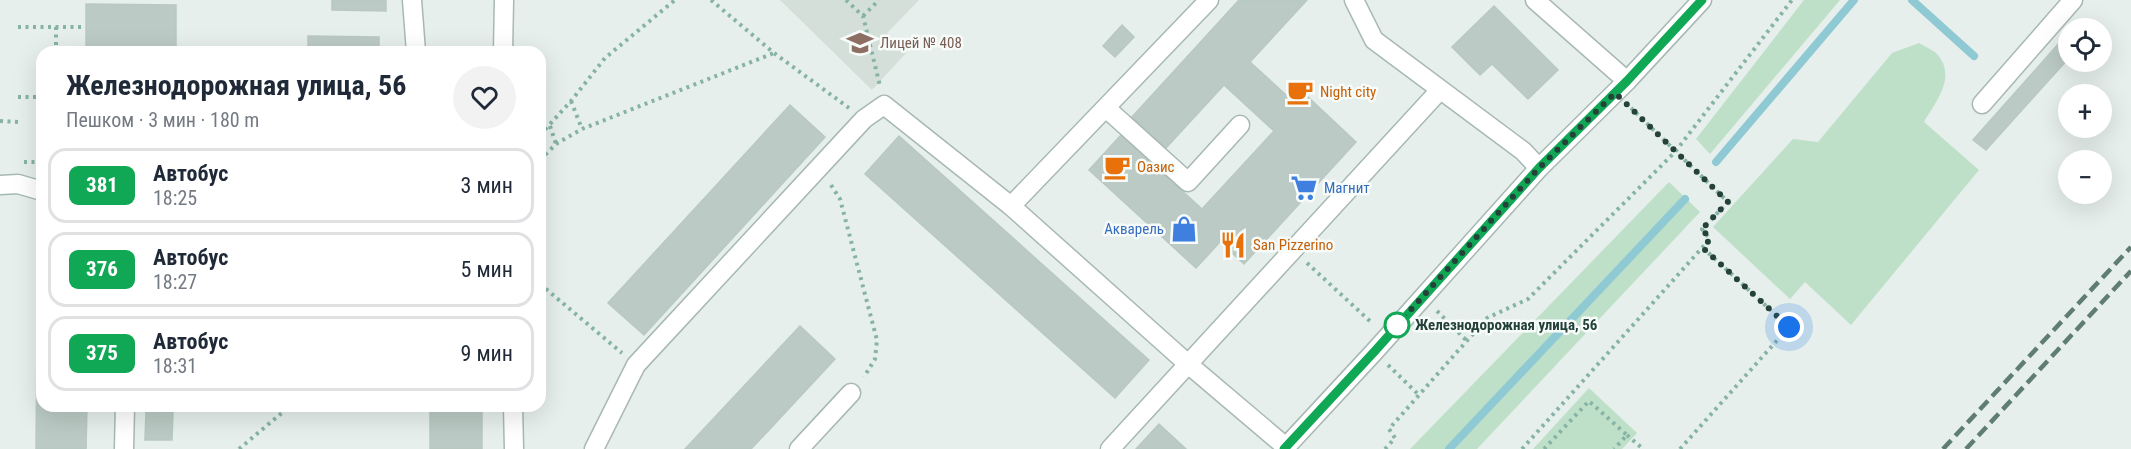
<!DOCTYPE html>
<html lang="ru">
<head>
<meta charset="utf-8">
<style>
  :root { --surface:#fff; --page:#f2f2f3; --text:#1f2937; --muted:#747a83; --line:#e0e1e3 }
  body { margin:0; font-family:"Roboto Condensed",sans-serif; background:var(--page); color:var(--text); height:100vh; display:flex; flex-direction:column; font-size:22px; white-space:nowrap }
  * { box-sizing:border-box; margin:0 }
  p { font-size:20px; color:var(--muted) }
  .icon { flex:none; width:33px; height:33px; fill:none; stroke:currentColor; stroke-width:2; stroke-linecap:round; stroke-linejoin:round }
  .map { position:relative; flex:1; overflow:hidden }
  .details { position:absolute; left:36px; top:46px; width:510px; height:366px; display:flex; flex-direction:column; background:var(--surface); border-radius:18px; box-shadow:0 6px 24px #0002 }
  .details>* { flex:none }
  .badge { padding:0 12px; border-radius:9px; font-size:21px; line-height:39px }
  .buttons { position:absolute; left:2058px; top:18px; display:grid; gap:12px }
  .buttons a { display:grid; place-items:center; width:54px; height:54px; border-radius:50%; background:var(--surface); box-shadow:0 6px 24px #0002; font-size:30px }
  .you { position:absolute; width:30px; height:30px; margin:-15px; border:4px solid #fff; border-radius:50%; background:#1a73e8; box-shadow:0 0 0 9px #1a73e833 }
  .map>.badge { position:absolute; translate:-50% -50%; box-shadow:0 0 0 3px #fff }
  .round { display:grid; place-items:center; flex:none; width:63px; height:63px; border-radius:32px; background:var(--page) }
  .headline { display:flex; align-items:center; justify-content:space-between; height:102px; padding:0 30px }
  h1 { font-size:28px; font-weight:700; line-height:45px }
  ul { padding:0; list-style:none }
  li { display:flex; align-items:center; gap:18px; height:75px; margin:0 12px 9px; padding:0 18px; border:3px solid var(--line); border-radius:18px }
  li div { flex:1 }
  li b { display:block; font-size:22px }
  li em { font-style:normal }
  li .badge { min-width:66px; font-weight:700; text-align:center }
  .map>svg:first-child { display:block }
  .built { fill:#d4dfda }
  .green { fill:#bfe0c8 }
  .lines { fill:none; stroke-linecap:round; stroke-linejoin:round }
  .stream { stroke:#8ec9d4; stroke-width:8 }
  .building { fill:#bbcac4; stroke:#b8c9c2; stroke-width:1.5 }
  .minor-casing { stroke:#a8b8b2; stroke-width:21 }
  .path { stroke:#86b3a5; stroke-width:4; stroke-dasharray:3 4.5; stroke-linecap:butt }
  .minor { stroke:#fff; stroke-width:18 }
  .rail { stroke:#5f7d75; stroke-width:4.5; stroke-dasharray:12 6; stroke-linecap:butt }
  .line-casing { stroke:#fff; stroke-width:14 }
  .line { stroke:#10a855; stroke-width:9 }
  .walk { stroke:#24423a; stroke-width:6; stroke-dasharray:0 10.8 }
  .stop-dot { fill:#fff; stroke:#10a855; stroke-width:3 }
  .labels { text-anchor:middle; stroke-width:5; stroke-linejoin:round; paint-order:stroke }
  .education-label { font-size:15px; fill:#785e54; stroke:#f7fbf9; text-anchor:start }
  .food-label { font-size:15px; fill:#c56008; stroke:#f7fbf9; text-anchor:start }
  .shop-label { font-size:15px; fill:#366cbe; stroke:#f7fbf9; text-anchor:start }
  .stop-label { font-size:15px; font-weight:bold; fill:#24423a; stroke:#f7fbf9; text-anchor:start }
</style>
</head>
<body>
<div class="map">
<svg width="2131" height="449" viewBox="0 0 2131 449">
  <rect width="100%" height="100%" fill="#e6efeb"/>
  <path class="built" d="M780,0H919L887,33L907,52L872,90Z"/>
  <g class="green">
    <path d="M1804,0H1840L1710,154L1696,139Z"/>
    <path d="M1919,43C1924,46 1931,49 1936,53C1958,76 1936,101 1924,122L1979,170L1851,325L1805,282L1790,299L1713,227L1793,139L1818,142L1892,53Z"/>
    <path d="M1669,182L1700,212L1477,449H1410Z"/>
    <path d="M1589,388L1637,433L1622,449H1533Z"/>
  </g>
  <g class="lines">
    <g class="stream">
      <path d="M1912,0L1974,56"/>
      <path d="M1716,162L1854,0"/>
      <path d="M1449,449L1685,199"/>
    </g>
  </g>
  <g class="building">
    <path d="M332,0H386V11L332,10Z"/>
    <path d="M1239,0H1307L1250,62L1297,105L1306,95L1356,142L1244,264L1220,242L1196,268L1089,170L1121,135L1202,209L1274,131L1224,85L1166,148L1132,117Z"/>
    <path d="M86,4L176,5V52H86Z"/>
    <path d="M1494,6L1558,70L1528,99L1492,64L1480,75L1452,47Z"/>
    <path d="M1122,25L1134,37L1115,57L1103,46Z"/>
    <path d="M2068,33V59L1986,150L1973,140Z"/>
    <path d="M308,36L379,37V52H308Z"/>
    <path d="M790,105L825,137L644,335L608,303Z"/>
    <path d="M899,136L1149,360L1115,398L865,174Z"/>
    <path d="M38,234H42V406H87L86,449H36Z"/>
    <path d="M800,326L835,359L769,430L751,449H685Z"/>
    <rect x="430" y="406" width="52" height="43"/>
    <path d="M146,411L173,412L172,440H145Z"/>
    <path d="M1159,424L1186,449H1136Z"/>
  </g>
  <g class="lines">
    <g class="minor-casing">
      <g id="minor">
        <path d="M412,0L416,52"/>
        <path d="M1354,0L1374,40L1523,151L1539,168"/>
        <path d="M1535,0L1627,81"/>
        <path d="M503,52L504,0"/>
        <path d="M1982,104L2073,0"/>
        <path d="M1106,108L1188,182L1240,125"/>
        <path d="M0,185L18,184L42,191"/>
        <path d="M1011,206L1209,0"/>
        <path d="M513,406L514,449"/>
        <path d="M124,449L125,406"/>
        <path d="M594,449L636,365L864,119L884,105L1011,206L1188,364L1286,447"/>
        <path d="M799,449L851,393"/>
        <path d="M1110,449L1440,90"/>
        <path d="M1284,449L1374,352L1539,168L1627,81L1702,0"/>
      </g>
    </g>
    <g class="path">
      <path d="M711,0L774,53L849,108"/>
      <path d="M846,0L863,16L880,86"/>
      <path d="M863,16L879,0"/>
      <path d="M18,27H81"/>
      <path d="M56,27V52"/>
      <path d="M18,97H42"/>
      <path d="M571,101L582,129"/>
      <path d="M0,121L18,122"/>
      <path d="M550,126L556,144"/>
      <path d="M540,135L571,101L605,58L675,0"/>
      <path d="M540,160L556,144L582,129L774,53"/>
      <path d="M24,162H42"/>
      <path d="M831,185L840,199L877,340L875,359L864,377"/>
      <path d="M1728,202L1732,207"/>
      <path d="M1307,263L1372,323"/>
      <path d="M540,284L622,353"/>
      <path d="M1437,311L1468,342"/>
      <path d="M1388,365L1420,396"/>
      <path d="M1627,435L1643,449"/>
      <path d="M239,449L290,406"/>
      <path d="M1385,449L1395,438L1389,429L1487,318L1528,299L1675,152L1792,0"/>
      <path d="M1522,449L1710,239L1702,229L1728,202L1631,108"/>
      <path d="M1544,449L1589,401L1627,435L1614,449"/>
      <path d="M1680,449L1789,327L1703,248"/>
    </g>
    <use href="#minor" class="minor"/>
    <g class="rail">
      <path d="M1943,449L2131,247"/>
      <path d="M1966,449L2131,271"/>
    </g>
  </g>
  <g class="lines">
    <g class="line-casing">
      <path id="line" d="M1284,449L1374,352L1539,168L1627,81L1702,0"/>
    </g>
    <use href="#line" class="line"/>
    <path class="walk" d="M1397,325L1539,168L1615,93L1728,202L1702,229L1710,239L1703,248L1789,327"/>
  </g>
  <defs>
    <g id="school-bare" transform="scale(2.07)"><path d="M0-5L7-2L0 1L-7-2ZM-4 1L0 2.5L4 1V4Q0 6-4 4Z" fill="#8d6e63" stroke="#f7fbf9" stroke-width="2.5" paint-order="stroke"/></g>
    <g id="cafe-bare" transform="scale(2.07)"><path d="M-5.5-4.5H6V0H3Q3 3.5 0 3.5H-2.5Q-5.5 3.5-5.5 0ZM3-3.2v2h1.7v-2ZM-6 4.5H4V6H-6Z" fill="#e8710a" stroke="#f7fbf9" stroke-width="2.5" paint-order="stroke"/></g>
    <g id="supermarket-bare" transform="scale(2.07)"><path d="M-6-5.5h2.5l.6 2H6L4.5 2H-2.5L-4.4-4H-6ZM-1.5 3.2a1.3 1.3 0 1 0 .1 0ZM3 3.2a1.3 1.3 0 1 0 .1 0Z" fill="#3f7fe0" stroke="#f7fbf9" stroke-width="2.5" paint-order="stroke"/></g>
    <g id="shop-bare" transform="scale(2.07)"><path d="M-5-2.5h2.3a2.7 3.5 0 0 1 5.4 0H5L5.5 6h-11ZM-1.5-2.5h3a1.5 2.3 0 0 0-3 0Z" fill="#3f7fe0" stroke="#f7fbf9" stroke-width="2.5" paint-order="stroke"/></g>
    <g id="restaurant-bare" transform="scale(2.07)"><path d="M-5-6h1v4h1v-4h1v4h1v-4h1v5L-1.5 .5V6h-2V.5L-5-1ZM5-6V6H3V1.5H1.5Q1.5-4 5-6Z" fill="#e8710a" stroke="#f7fbf9" stroke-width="2.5" paint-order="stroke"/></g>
  </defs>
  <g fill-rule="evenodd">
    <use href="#school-bare" x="860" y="43"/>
    <use href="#cafe-bare" x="1300" y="92"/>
    <use href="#cafe-bare" x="1117" y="167"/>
    <use href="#supermarket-bare" x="1304" y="188"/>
    <use href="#shop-bare" x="1184" y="229"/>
    <use href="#restaurant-bare" x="1233" y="245"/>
  </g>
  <circle class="stop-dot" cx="1397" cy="325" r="12"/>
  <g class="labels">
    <g class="education-label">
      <text x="880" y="48">Лицей № 408</text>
    </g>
    <g class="food-label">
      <text x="1320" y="97">Night city</text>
      <text x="1137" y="172">Оазис</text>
      <text x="1253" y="250">San Pizzerino</text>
    </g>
    <g class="shop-label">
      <text x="1324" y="193">Магнит</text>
      <text x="1164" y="234" text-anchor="end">Акварель</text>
    </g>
    <g class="stop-label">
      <text x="1415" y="330">Железнодорожная улица, 56</text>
    </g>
  </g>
</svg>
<div class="buttons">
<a><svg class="icon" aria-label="locate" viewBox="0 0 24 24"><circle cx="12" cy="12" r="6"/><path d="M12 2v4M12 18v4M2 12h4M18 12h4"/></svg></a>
<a>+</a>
<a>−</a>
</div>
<div class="you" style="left:1789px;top:327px"></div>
<section class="details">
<div class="headline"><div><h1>Железнодорожная улица, 56</h1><p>Пешком · 3 мин · 180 m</p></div><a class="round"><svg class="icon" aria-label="heart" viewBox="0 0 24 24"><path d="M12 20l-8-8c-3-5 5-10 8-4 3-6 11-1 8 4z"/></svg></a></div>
<ul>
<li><span class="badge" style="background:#10a855;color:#fff">381</span><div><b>Автобус</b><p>18:25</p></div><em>3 мин</em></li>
<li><span class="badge" style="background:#10a855;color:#fff">376</span><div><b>Автобус</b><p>18:27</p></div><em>5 мин</em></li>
<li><span class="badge" style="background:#10a855;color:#fff">375</span><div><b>Автобус</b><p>18:31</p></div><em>9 мин</em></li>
</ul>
</section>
</div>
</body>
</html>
